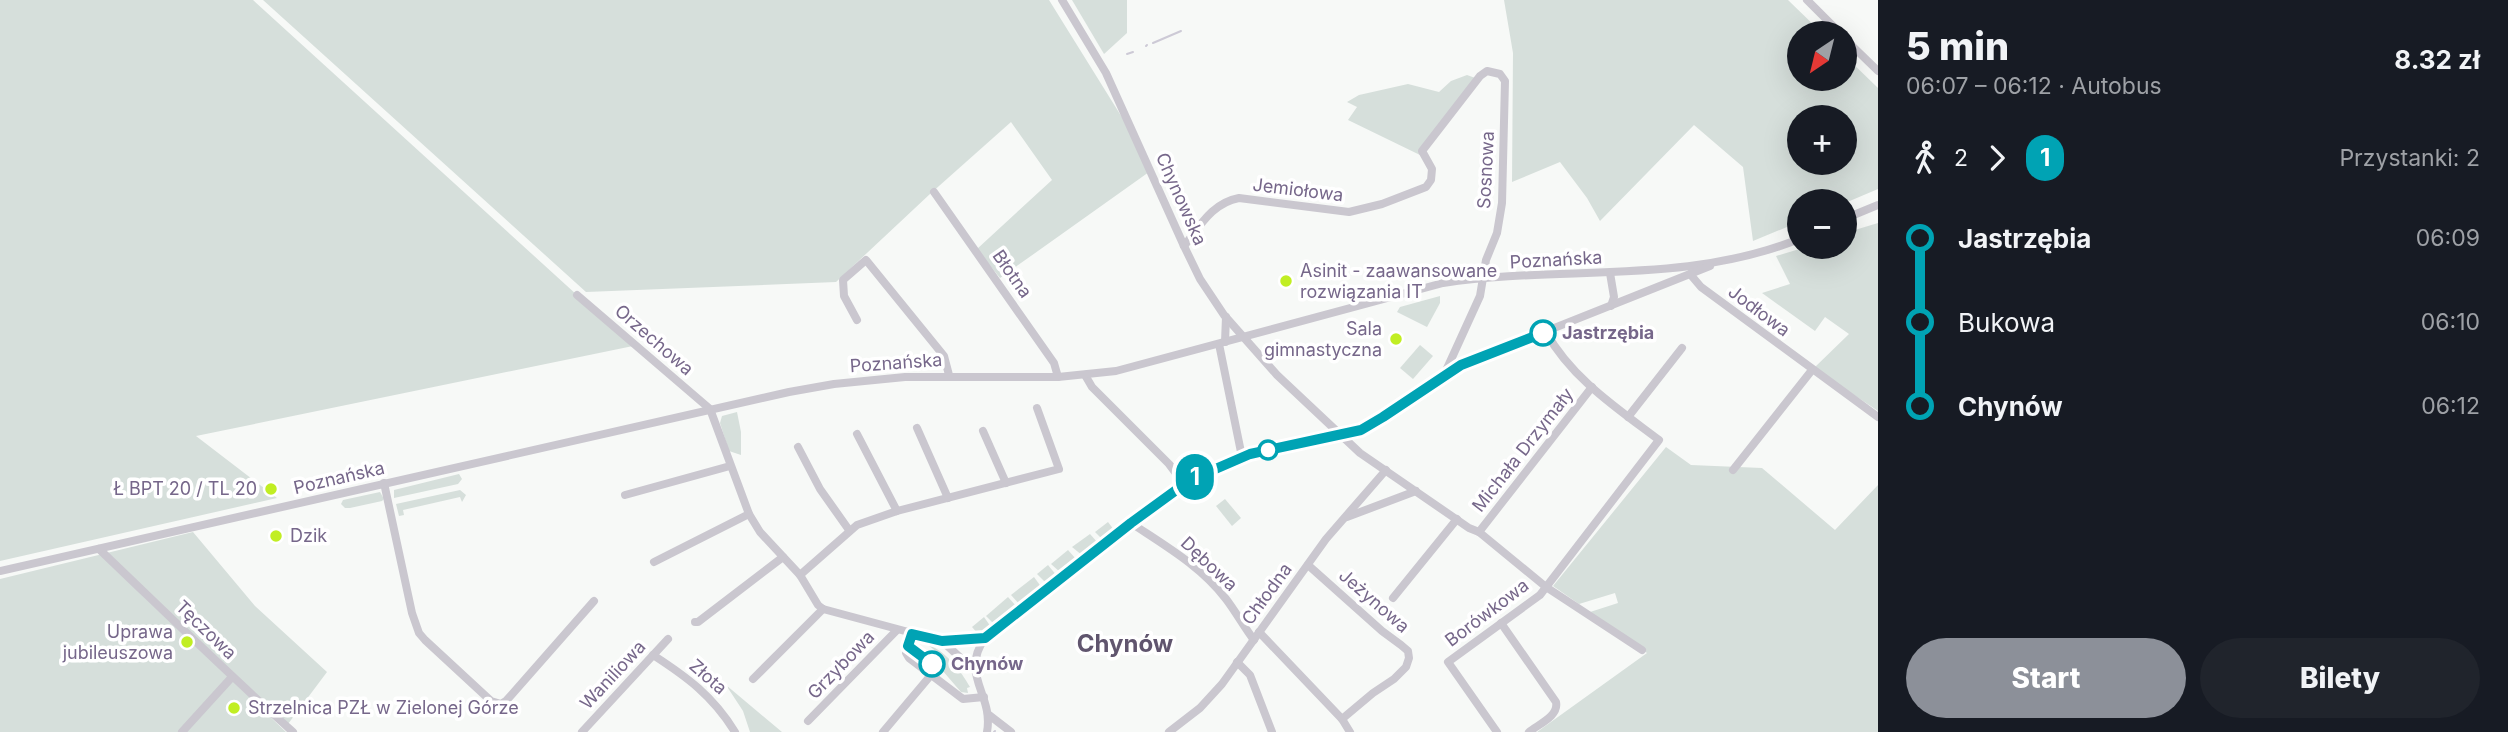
<!DOCTYPE html>
<html lang="pl">
<head>
<meta charset="utf-8">
<style>
  :root { --surface:#171b24; --page:#20242c; --text:#f1f3f6; --muted:#9ea1a6; --accent:#8c9099 }
  body { margin:0; font-family:Inter,sans-serif; background:var(--page); color:var(--text); height:100vh; display:flex; flex-direction:column; font-size:26px; white-space:nowrap }
  * { box-sizing:border-box; margin:0 }
  p { font-size:23px; color:var(--muted) }
  .icon { flex:none; width:38px; height:38px; fill:none; stroke:currentColor; stroke-width:2; stroke-linecap:round; stroke-linejoin:round }
  .map { position:relative; flex:1; overflow:hidden }
  .drawer { display:flex; flex-direction:column; background:var(--surface); width:630px }
  .drawer>* { flex:none }
  .badge { padding:0 14px; border-radius:23px; font-size:24px; line-height:46px }
  .needle { width:46px; rotate:215deg }
  .buttons { position:absolute; left:1787px; top:21px; display:grid; gap:14px }
  .buttons a { display:grid; place-items:center; width:70px; height:70px; border-radius:50%; background:var(--surface); box-shadow:0 7px 28px #0002; font-size:35px }
  .map>.badge { position:absolute; translate:-50% -50%; box-shadow:0 0 0 4px #fff }
  .legs { display:flex; align-items:center; gap:10px; height:77px; padding:0 28px; font-size:23px }
  .legs p { margin-inline-start:auto }
  .head { display:flex; align-items:center; justify-content:space-between; height:119px; padding:0 28px }
  h1 { font-size:38px; font-weight:800; line-height:52px }
  .cta { display:flex; gap:14px; margin-top:auto; padding:14px 28px }
  .cta a { flex:1; height:80px; border-radius:42px; background:var(--accent); color:#fff; font-size:28px; font-weight:800; line-height:80px; text-align:center }
  .cta a+a { background:var(--page); color:var(--text) }
  ul { padding:0 28px; list-style:none }
  li { display:flex; align-items:center; gap:24px; height:84px; font-size:26px }
  li i { display:grid; place-items:center; width:10px; height:100%; margin:0 9px; background:currentColor }
  li i::after { content:''; width:18px; height:18px; margin:-9px; border:5px solid; border-radius:50%; background:var(--surface) }
  li p { margin-inline-start:auto }
  li:first-child i { background:linear-gradient(#0000 50%,currentColor 0) }
  li:last-child i { background:linear-gradient(currentColor 50%,#0000 0) }
  main { display:flex; flex:1; min-height:0 }
  .map>svg:first-child { display:block }
  .green { fill:#d6dfdb; fill-rule:evenodd }
  .lines { fill:none; stroke-linecap:round; stroke-linejoin:round }
  .stream { stroke:#cdcad6; stroke-width:2 }
  .minor { stroke:#cac7cf; stroke-width:8 }
  .line-1-casing { stroke:#fff; stroke-width:16 }
  .line-1 { stroke:#00a3b4; stroke-width:10 }
  .poi-dot { fill:#c1ee23; stroke:#fff; stroke-width:2.5 }
  .stop-1-dot { fill:#fff; stroke:#00a3b4; stroke-width:3.5 }
  .labels { text-anchor:middle; stroke-width:7; stroke-linejoin:round; paint-order:stroke }
  .street-label { font-size:18px; fill:#76678a; stroke:#fff }
  .poi-label { font-size:18px; fill:#76678a; stroke:#fff; text-anchor:start }
  .stop-label { font-size:18px; font-weight:bold; fill:#76678a; stroke:#fff; text-anchor:start }
  .district-label { font-size:24px; font-weight:bold; fill:#60556e; stroke:#fff }
</style>
</head>
<body>
<main>
<div class="map">
<svg width="1878" height="732" viewBox="0 0 1878 732">
  <rect width="100%" height="100%" fill="#f7f9f7"/>
  <g class="green">
    <path d="M0,0H253L633,346L196,436L277,498L0,561Z"/>
    <path d="M263,0H1049L1123,119L1149,172L1000,278L977,249L1052,180L1011,122L930,194L836,282L586,292Z"/>
    <path d="M1072,0H1127V33L1104,54Z"/>
    <path d="M1504,0H1788L1822,33H1799V79H1844L1845,56L1878,88V189L1845,203L1799,201V222L1753,241L1743,167L1694,125L1600,221L1587,198L1560,162L1512,182L1513,53ZM1844,117V163H1799V117Z"/>
    <path d="M1467,75L1478,79L1420,155L1348,120L1357,107L1347,102L1359,95L1408,84L1439,92L1451,81Z"/>
    <path d="M1878,223V411L1814,368L1849,334L1825,317L1815,331L1762,293L1790,284L1776,256L1806,247H1844L1845,233Z"/>
    <path d="M1440,296V303L1427,327L1397,312L1400,307Z"/>
    <path d="M1420,345L1433,356L1413,379L1400,368Z"/>
    <path d="M737,412L741,432V455L729,451L720,423L722,416Z"/>
    <path d="M1666,447L1691,465L1762,468L1835,530L1878,485V732H1537L1647,653L1587,613L1618,603L1615,593L1579,604L1553,586Z"/>
    <path d="M459,474L462,479L458,484L394,498V490Z"/>
    <path d="M460,490L466,495L462,502L460,497L403,510L404,515L399,516L396,504Z"/>
    <path d="M380,492L384,499L382,501L350,508H345L341,504L343,500Z"/>
    <path d="M1225,499L1241,518L1232,526L1216,506Z"/>
    <path d="M1108,522L1114,530L1103,540L1095,532Z"/>
    <path d="M193,532L255,606L327,672L285,728L263,710L286,732H0V579Z"/>
    <path d="M1090,534L1098,543L1097,545L1083,556L1072,547Z"/>
    <path d="M1068,550L1076,559V562L1061,573L1051,564Z"/>
    <path d="M1048,565L1057,576L1047,584L1037,574Z"/>
    <path d="M1034,577L1042,588L1020,605L1011,595Z"/>
    <path d="M1008,597L1017,607L995,625L986,616Z"/>
    <path d="M984,617L991,627L979,635L972,627Z"/>
    <path d="M928,645C946,651 961,671 970,687L967,688L968,693L961,692L942,670L921,651V649L933,658L937,652Z"/>
    <path d="M726,685L782,732H750L743,711Z"/>
  </g>
  <g class="lines">
    <g class="stream">
      <path d="M1153,43L1181,31"/>
      <path d="M1146,46L1147,45"/>
      <path d="M1127,54L1133,52"/>
      <path d="M994,732L995,731"/>
    </g>
    <g class="minor">
      <path d="M1062,0L1106,73L1184,246L1200,279L1224,315L1277,375L1360,453L1469,528L1479,532L1546,587L1642,650"/>
      <path d="M1807,0L1840,33"/>
      <path d="M1844,38L1878,71"/>
      <path d="M934,192L1054,363L1058,377"/>
      <path d="M1844,219L1878,205"/>
      <path d="M1184,246C1200,226 1212,203 1239,198L1349,212L1382,204L1426,187L1431,180L1432,169L1422,151L1480,76L1487,71L1500,74L1505,81L1502,203L1497,233L1486,260L1480,296L1444,375"/>
      <path d="M1610,273L1614,297L1611,306"/>
      <path d="M1690,274L1701,287L1878,417"/>
      <path d="M577,295L710,409L749,514L760,532L800,575L818,605L823,609L942,641L985,638"/>
      <path d="M857,320L844,296L843,280L866,260L944,356L949,375"/>
      <path d="M1225,342L1226,317"/>
      <path d="M1219,344L1242,457"/>
      <path d="M1085,375L1092,387L1169,464L1184,484"/>
      <path d="M1628,417L1682,348"/>
      <path d="M917,428L948,498"/>
      <path d="M983,431L1006,483"/>
      <path d="M857,434L897,511"/>
      <path d="M798,447L820,489L849,530"/>
      <path d="M1733,470L1812,370"/>
      <path d="M384,483L412,613L419,633L425,640L491,701L501,704L506,701L594,601"/>
      <path d="M625,495L730,466"/>
      <path d="M1347,517L1416,491"/>
      <path d="M1131,523C1164,545 1201,566 1226,599C1236,612 1244,627 1254,640"/>
      <path d="M1479,532L1592,387"/>
      <path d="M99,549C163,610 227,673 293,732"/>
      <path d="M654,562L749,514"/>
      <path d="M1308,565L1382,631L1401,645L1408,651L1409,658L1406,667L1394,679L1373,693L1342,719"/>
      <path d="M0,571L789,392L834,384L905,377H1058L1116,371L1443,283C1562,265 1685,285 1799,239"/>
      <path d="M800,575L857,525L897,511L1059,469L1037,408"/>
      <path d="M1393,598L1457,519"/>
      <path d="M695,622H698L783,557"/>
      <path d="M1501,623L1556,702C1559,716 1539,724 1529,732"/>
      <path d="M1259,632L1342,719L1350,732"/>
      <path d="M912,634L906,653L909,658L963,699L984,697"/>
      <path d="M942,641L975,671"/>
      <path d="M653,655C687,677 713,696 735,732"/>
      <path d="M1237,662L1250,675L1272,732"/>
      <path d="M753,679L823,609"/>
      <path d="M989,715L1011,732"/>
      <path d="M808,721L897,630"/>
      <path d="M182,732L232,677"/>
      <path d="M582,732L668,639"/>
      <path d="M883,732L931,675"/>
      <path d="M987,732C994,694 959,675 985,638L1132,522L1190,480L1250,454L1361,430L1383,417L1461,365L1710,266"/>
      <path d="M1169,732L1200,708L1222,684L1326,539L1386,470"/>
      <path d="M1497,732L1448,662L1540,595L1659,440C1618,409 1571,378 1546,332"/>
    </g>
  </g>
  <g class="lines">
    <g class="line-1-casing">
      <path id="line-1" d="M932,664L908,646L912,634L942,641L985,638L1131,523L1190,480L1250,454L1361,430L1383,417L1461,365L1543,333"/>
    </g>
    <use href="#line-1" class="line-1"/>
  </g>
  <g class="poi-dot">
    <circle cx="1286" cy="281" r="7"/>
    <circle cx="1396" cy="339" r="7"/>
    <circle cx="271" cy="489" r="7"/>
    <circle cx="276" cy="536" r="7"/>
    <circle cx="187" cy="642" r="7"/>
    <circle cx="234" cy="708" r="7"/>
  </g>
  <g class="stop-1-dot">
    <circle cx="1543" cy="333" r="12"/>
    <circle cx="1268" cy="450" r="9"/>
    <circle cx="932" cy="664" r="12"/>
  </g>
  <g class="labels">
    <g class="street-label">
      <text transform="translate(1486 170) rotate(-87)" y="6">Sosnowa</text>
      <text transform="translate(1298 190) rotate(7)" y="6">Jemiołowa</text>
      <text transform="translate(1181 199) rotate(66)" y="6">Chynowska</text>
      <text transform="translate(1556 260) rotate(-3)" y="6">Poznańska</text>
      <text transform="translate(1012 274) rotate(55)" y="6">Błotna</text>
      <text transform="translate(1759 311) rotate(37)" y="6">Jodłowa</text>
      <text transform="translate(654 340) rotate(41)" y="6">Orzechowa</text>
      <text transform="translate(896 363) rotate(-4)" y="6">Poznańska</text>
      <text transform="translate(1523 450) rotate(-52)" y="6">Michała Drzymały</text>
      <text transform="translate(339 478) rotate(-13)" y="6">Poznańska</text>
      <text transform="translate(1209 564) rotate(43)" y="6">Dębowa</text>
      <text transform="translate(1267 594) rotate(-54)" y="6">Chłodna</text>
      <text transform="translate(1374 601) rotate(41)" y="6">Jeżynowa</text>
      <text transform="translate(1487 613) rotate(-37)" y="6">Borówkowa</text>
      <text transform="translate(206 630) rotate(44)" y="6">Tęczowa</text>
      <text transform="translate(841 665) rotate(-46)" y="6">Grzybowa</text>
      <text transform="translate(613 675) rotate(-47)" y="6">Waniliowa</text>
      <text transform="translate(708 677) rotate(41)" y="6">Złota</text>
    </g>
    <g class="poi-label">
      <text x="1300" y="277">Asinit - zaawansowane<tspan x="1300" dy="21">rozwiązania IT</tspan></text>
      <text x="1382" y="335" text-anchor="end">Sala<tspan x="1382" dy="21">gimnastyczna</tspan></text>
      <text x="257" y="495" text-anchor="end">Ł BPT 20 / TL 20</text>
      <text x="290" y="542">Dzik</text>
      <text x="173" y="638" text-anchor="end">Uprawa<tspan x="173" dy="21">jubileuszowa</tspan></text>
      <text x="248" y="714">Strzelnica PZŁ w Zielonej Górze</text>
    </g>
    <g class="stop-label">
      <text x="1562" y="339">Jastrzębia</text>
      <text x="951" y="670">Chynów</text>
    </g>
    <g class="district-label">
      <text x="1125" y="652">Chynów</text>
    </g>
  </g>
</svg>
<div class="buttons">
<a><svg class="needle" viewBox="-14 -14 28 28"><path d="M0-13l5 13h-10z" fill="#e53935"/><path d="M0 13l5-13h-10z" fill="#9ea1a6"/></svg></a>
<a>+</a>
<a>−</a>
</div>
<b class="badge" style="left:1195px;top:477px;background:#00a3b4;color:#fff">1</b>
</div>
<section class="drawer">
<div class="head"><div><h1>5 min</h1><p>06:07 – 06:12 · Autobus</p></div><b>8.32 zł</b></div>
<div class="legs"><svg class="icon" aria-label="walk" viewBox="0 0 24 24"><circle cx="13" cy="4" r="2"/><path d="M13 8l-2 6 4 7M11 14l-3 7M7 12l3-4h3l4 4"/></svg>2<svg class="icon" aria-label="forward" viewBox="0 0 24 24"><path d="M9 5l7 7-7 7"/></svg><b class="badge" style="background:#00a3b4;color:#fff">1</b><p>Przystanki: 2</p></div>
<ul>
<li><i style="color:#00a3b4"></i><b>Jastrzębia</b><p>06:09</p></li>
<li><i style="color:#00a3b4"></i><span>Bukowa</span><p>06:10</p></li>
<li><i style="color:#00a3b4"></i><b>Chynów</b><p>06:12</p></li>
</ul>
<div class="cta"><a>Start</a><a>Bilety</a></div>
</section>
</main>
</body>
</html>
